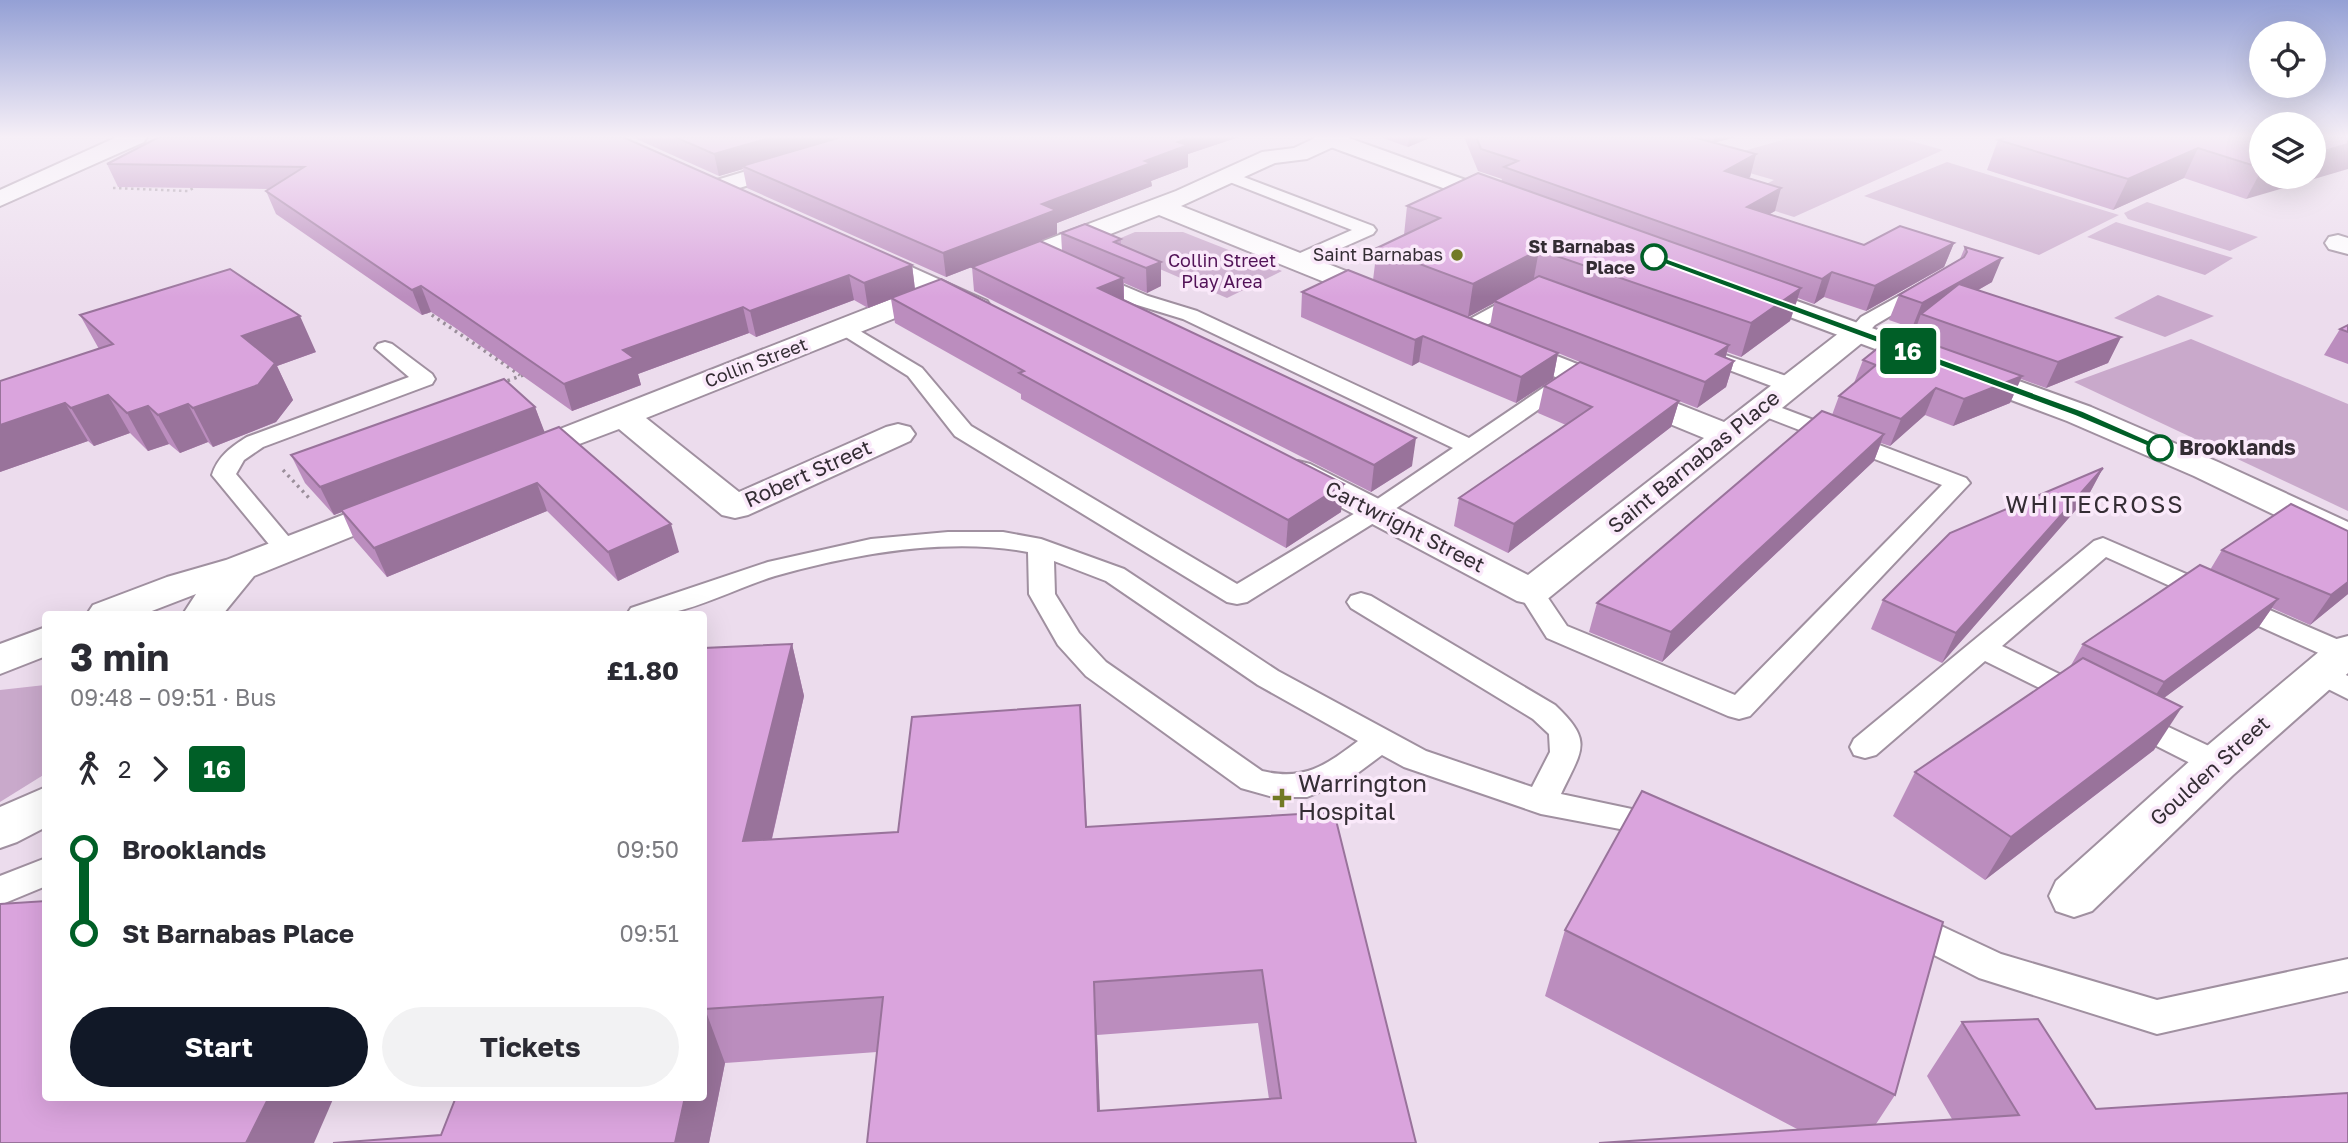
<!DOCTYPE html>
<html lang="en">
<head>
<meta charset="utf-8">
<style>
  :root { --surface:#fff; --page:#f2f2f3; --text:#2b2b33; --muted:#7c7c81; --accent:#111827 }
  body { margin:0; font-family:"Golos Text",sans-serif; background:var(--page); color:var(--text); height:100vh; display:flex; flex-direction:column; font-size:26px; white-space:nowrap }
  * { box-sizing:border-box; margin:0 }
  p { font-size:23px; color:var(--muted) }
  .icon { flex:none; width:38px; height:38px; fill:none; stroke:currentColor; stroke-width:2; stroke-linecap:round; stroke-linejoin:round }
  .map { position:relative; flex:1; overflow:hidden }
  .details { position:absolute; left:42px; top:611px; width:665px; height:490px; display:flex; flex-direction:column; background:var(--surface); border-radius:7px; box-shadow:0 7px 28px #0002 }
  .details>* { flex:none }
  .badge { padding:0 14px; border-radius:5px; font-size:24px; line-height:46px }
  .fabs { position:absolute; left:2249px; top:21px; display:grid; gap:14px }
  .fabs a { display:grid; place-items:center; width:77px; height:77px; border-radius:50%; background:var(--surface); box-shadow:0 7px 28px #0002; font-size:35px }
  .map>.badge { position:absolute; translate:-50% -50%; box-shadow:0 0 0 4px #fff }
  .legs { display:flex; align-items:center; gap:10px; height:77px; padding:0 28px; font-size:23px }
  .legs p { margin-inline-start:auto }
  .summary { display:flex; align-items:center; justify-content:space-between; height:119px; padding:0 28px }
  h1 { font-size:38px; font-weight:700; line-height:52px }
  .action { display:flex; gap:14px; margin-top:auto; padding:14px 28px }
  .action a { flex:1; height:80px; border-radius:42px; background:var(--accent); color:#fff; font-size:28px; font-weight:700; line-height:80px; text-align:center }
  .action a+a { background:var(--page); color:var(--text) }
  ul { padding:0 28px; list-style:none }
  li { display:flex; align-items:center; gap:24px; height:84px; font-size:26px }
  li i { display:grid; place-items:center; width:10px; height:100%; margin:0 9px; background:currentColor }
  li i::after { content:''; width:18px; height:18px; margin:-9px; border:5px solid; border-radius:50%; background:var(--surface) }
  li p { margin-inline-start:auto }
  li:first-child i { background:linear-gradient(#0000 50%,currentColor 0) }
  li:last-child i { background:linear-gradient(currentColor 50%,#0000 0) }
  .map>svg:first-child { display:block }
  .green { fill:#c9a9cb }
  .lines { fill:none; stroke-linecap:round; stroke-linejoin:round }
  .lane-casing { stroke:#a090a0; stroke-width:4 }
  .street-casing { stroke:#a090a0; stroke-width:4 }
  .secondary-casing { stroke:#a090a0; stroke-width:4 }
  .highway-casing { stroke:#a090a0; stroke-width:4 }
  .path-far1 { stroke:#9a8e9a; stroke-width:2.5; stroke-dasharray:2.5 3.5; stroke-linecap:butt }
  .path { stroke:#9a8e9a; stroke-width:3.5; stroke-dasharray:2.5 4.5; stroke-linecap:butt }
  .lane { fill:#fff; fill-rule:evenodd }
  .street { fill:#fff; fill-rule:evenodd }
  .secondary { fill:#fff; fill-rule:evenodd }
  .highway { fill:#fff; fill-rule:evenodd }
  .wall { fill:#bb8dbe; fill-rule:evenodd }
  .shaded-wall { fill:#99739b }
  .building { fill:#daa4dd; stroke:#99739b; stroke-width:2; fill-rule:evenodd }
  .line-1 { fill:#005f27; stroke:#fff; stroke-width:2 }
  .poi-dot { fill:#727a25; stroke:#fae9fa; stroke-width:2.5 }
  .stop-1-dot { fill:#fff; stroke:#005f27; stroke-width:3.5 }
  .labels { text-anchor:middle; stroke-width:7; stroke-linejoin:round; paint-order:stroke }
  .far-stop-label { font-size:18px; font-weight:bold; fill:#342d34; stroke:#fae9fa; text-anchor:end }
  .far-poi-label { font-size:18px; fill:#342d34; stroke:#fae9fa; text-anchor:end }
  .far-park-label { font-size:18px; fill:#521257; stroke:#fae9fa }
  .far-street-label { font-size:18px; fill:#342d34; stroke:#fae9fa }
  .stop-label { font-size:21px; font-weight:bold; fill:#342d34; stroke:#fae9fa; text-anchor:start }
  .street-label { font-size:21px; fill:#342d34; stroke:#fae9fa }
  .quarter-label { font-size:24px; letter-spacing:2px; fill:#342d34; stroke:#fae9fa }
  .near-poi-label { font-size:24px; fill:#342d34; stroke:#fae9fa; text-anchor:start }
</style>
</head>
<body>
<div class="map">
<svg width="2348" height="1143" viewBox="0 0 2348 1143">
  <rect width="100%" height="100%" fill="#ecdced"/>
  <g class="green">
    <path d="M1793,137H1897L1943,150L1794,217L1737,199L1774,180L1708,161Z"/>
    <path d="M1947,162L2119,215L2039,255L1864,196Z"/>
    <path d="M2147,202L2258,237L2230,251L2128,219L2124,213Z"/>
    <path d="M2116,222L2233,258L2205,275L2087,237Z"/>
    <path d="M1135,232H1183L1282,271L1227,298L1104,245Z"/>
    <path d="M2158,295L2214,316L2165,337L2114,318Z"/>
    <path d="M2191,339L2348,404V511L2074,382Z"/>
    <path d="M45,685V774L0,802V690Z"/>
  </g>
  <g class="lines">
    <g class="lane-casing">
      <g id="lane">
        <path d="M1228,171L1373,226L1376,230L1373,234L1303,265H1291L1288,261L1291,257L1352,230L1222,179L1220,176L1222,173Z"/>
        <path d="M1091,272L1148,296L1197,311L1469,438L1562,375H1578L1581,380L1385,516L1247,602L1237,604L1227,602L955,436L908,376L833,329L836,325H850L922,368L971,426L1237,584L1367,506L1453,448L1183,319L1134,304L1084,282L1082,278L1084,274Z"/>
        <path d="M1924,282L1931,284L1933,288L1931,292L1875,325L1865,336H1851L1848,332L1861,317Z"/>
        <path d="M1523,290L1530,292L1533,296L1530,300L1473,333H1459L1456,329L1459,325Z"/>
        <path d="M385,342L392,344L432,374L435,379L432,384L263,447L244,460L236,474L299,549L295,554L286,557L277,554L212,475C218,456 231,447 247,437L409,377L375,348L378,344Z"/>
        <path d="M1699,346L1798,380L1801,385L1798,390H1782L1692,356L1689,352L1692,348Z"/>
        <path d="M1761,400L1966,478L1970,483L1750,716L1739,719L1728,716L1547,638L1518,592L1522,586L1531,584L1540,586L1567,626L1735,695L1942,485L1753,412L1750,407L1753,402Z"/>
        <path d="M948,532H1003L1041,539L1124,569L1278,671L1426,751L1532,787L1550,752L1549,734L1533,719L1351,608L1347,602L1351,596L1361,593L1371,596L1555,705C1594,742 1582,749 1561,794L1660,815L1672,819L1676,828L1672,837L1660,841L1620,829L1541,814L1404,767L1382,755L1347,781L1307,797H1273L1241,788L1086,676L1058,645L1029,594L1028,552C947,537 854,554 775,576C740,587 706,605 670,613C657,617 640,615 627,614L631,608L768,562L871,539ZM1054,561L1106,581L1258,685L1358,741C1325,766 1304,781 1262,771L1106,662L1079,633L1055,594Z"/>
        <path d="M2103,538L2348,644V661L2334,660L2106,557L2002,646L2090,689L2095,696L2090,703L2080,706L2070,703L1985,661L1876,755L1865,758L1854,755L1850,747L1854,739L2094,541Z"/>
        <path d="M2320,663L2348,676V699L2310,680L2306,673L2310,666Z"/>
        <path d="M2130,709L2228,755L2233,763L2228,771L2217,774L2206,771L2119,727L2115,720L2119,713Z"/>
        <path d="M46,858V886L0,905V876Z"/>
        <path d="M1907,910L2001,954L2157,1000L2348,959V991L2157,1034L1979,978L1895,935L1889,925L1895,915Z"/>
      </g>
    </g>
    <g class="street-casing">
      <g id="street">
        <path d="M860,137H895L892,142L726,192L718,194L710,192L706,187L710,182Z"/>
        <path d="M1317,137H1347L1344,142L1307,159L1275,163L1181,206L1394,290L1398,296L1394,302L1384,304L1374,302L1159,215L1013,272L1003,274L993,272L990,266L993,260L1176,191L1262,152L1294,148Z"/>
        <path d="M2338,235L2348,238V254L2329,249L2325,243L2329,237Z"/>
        <path d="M867,247L987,301L991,307L987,313L977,316L967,313L940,300L646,418L739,492L886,427L898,424L910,427L915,434L910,441L748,515L735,518L722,515L619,429L521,466L509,463L504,456L509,449L917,289L858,261L854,255L858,249Z"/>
        <path d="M1858,323L1868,326L1873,332L1868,338L1545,601L1531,604L1517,601L1286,478L1281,471L1286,464L1298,461L1310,464L1528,575L1704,438L1497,353L1493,347L1497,341L1508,338L1519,341L1724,422L1848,326Z"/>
        <path d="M397,494L410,497L415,505L410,513L254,576L223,614H183L196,594L144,614H87L93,605L167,577L226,560Z"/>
        <path d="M46,627V656L0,674V644Z"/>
        <path d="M2348,636V673L2233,775L2092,911L2074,917L2056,911L2049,896L2056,881L2201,751L2333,640Z"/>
        <path d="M46,787V827L17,842L0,848V807Z"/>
      </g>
    </g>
    <g class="secondary-casing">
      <g id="secondary">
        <path d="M1314,137H1346L1513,197L1516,202L1513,207L1504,209L1495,207L1317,142Z"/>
        <path d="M1744,282L2091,407L2218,462L2348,522V547L2335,544L2194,476L2067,421L1734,296L1730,290L1734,284Z"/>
      </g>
    </g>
    <g class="highway-casing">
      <path id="highway" d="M117,137H147L144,142L0,206V190Z"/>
    </g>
    <path class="path-far1" d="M113,188L188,191L197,186"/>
    <g class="path">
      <path d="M426,311L520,375"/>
      <path d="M501,383L526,374"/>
      <path d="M283,470L310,499"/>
    </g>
    <use href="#lane" class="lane"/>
    <use href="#street" class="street"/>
    <use href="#secondary" class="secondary"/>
    <use href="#highway" class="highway"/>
  </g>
  <g class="wall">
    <path d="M159,137L912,265L915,289L1341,512L1286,548L1021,399V394L895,323L891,299L868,308L854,300L756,337L749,333L638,374L641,385L572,411L454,327L431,312L422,315L276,214L266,191L269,189L118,187L107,164Z"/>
    <path d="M632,137H1239L1188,154V167L1151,181L1152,186L1057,223V234L1040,241L1062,251L1061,233L1121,239V244L1161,262V286L1147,293L1124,283V300L1412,466L1371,492L974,291L972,267L946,277L747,188L743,169L719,176Z"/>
    <path d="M1380,137H1432L1408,147Z"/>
    <path d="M1464,137H1736L1713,143L1756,154L1750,177L1748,178L1775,211L1770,214L1864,245L1954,243L1944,267L1866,311L1824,297L1814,304L1798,298L1790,321L1741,357L1727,352L1726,357L1734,361L1726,387L1697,408L1679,401L1671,427L1508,553L1454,526L1459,498L1566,425L1538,413L1544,386L1580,362L1558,353L1553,379L1516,403L1419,362L1412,366L1301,317L1302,292L1373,280L1377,248L1404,235L1407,206L1501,182L1502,179L1478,171ZM1494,303L1490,326L1468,317Z"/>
    <path d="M2261,137V177L2246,199L2184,178L2113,210L1987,170L1998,140Z"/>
    <path d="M1965,247L1992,282L1978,290L2121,337L2108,363L2046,388L2021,379L2010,403L1953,426L1925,415L1890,446L1881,443L1874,461L1731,596L1662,662L1589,632L1597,603L1832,415L1839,396L1854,383L1863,360L1912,337L1917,325L1912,328L1889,320L1899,295L1960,259Z"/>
    <path d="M80,315L316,352L277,366L293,400L276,422L213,447L208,442L180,453L169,444L148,451L130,433L94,446L88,441L0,472V381L99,349Z"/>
    <path d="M2348,325V364L2324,355L2340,329Z"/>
    <path d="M535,407L544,432L679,552L618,581L547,511L387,577L354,539L342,512L334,515L305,483L291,455Z"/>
    <path d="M2103,468L2088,496L1942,663L1871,629L1883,600Z"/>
    <path d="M2222,550L2348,594L2310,625L2272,608L2258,628L2164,698L2154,750L1985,880L1893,816L1915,772L2070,667L2083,644L2210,570Z"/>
    <path d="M792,644L804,696L772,839L898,832L1080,705L1087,827L1334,812L1416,1143H867L877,1052L725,1063L709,1143H333L441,1135L704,648ZM1258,1023L1269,1099L1100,1111L1097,1035Z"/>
    <path d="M1642,791L1943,922L1895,1095L1876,1124L1952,1119L1927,1076L1962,1022L2038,1019L2096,1109L2348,1093V1143H1599L1799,1130L1545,996L1565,930Z"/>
  </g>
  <g class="shaded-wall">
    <path d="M773,137H850L742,166L743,169L719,176L714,154Z"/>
    <path d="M1179,137H1239L1188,154V167L1151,181L1152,186L1057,223V234L946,277L943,253L1042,204L1145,161Z"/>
    <path d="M1409,137H1432L1408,147Z"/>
    <path d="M1714,137H1736L1713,143Z"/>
    <path d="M2348,144V169L2246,199L2261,171V177H2314V154Z"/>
    <path d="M2198,148L2184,178L2113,210L2128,179Z"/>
    <path d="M1756,154L1750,177L1719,194L1725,171Z"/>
    <path d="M1781,188L1775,211L1741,230L1747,207Z"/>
    <path d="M1954,243L1944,267L1866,311L1875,286Z"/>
    <path d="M1539,250L1533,283L1494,301V303L1468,317L1473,284Z"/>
    <path d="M2002,258L1992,282L1931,317L1921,314L1917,325L1912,328L1922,303Z"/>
    <path d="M1161,262V286L1147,293L1146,268Z"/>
    <path d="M912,265L915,290L868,308L864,283Z"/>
    <path d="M1832,272L1824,297L1814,304L1822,279Z"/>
    <path d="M849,275L854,300L756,337L750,311Z"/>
    <path d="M1123,278L1124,302L1098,288Z"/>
    <path d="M421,286L431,312L422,315L412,290Z"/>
    <path d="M1801,288L1790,321L1741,357L1751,323Z"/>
    <path d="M743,307L749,333L638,374L641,385L572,411L564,384L623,350Z"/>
    <path d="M300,316L316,352L277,366L293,400L276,422L213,447L193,408L242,336Z"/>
    <path d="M1423,336L1419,362L1412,366L1415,340Z"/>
    <path d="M2121,337L2108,363L2046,388L2058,362Z"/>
    <path d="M1729,345L1722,369L1734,361L1726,387L1697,408L1705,382L1716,354Z"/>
    <path d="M1558,353L1553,379L1516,403L1521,377Z"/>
    <path d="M2022,376L2010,403L1953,426L1964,399Z"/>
    <path d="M1936,388L1925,415L1890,446L1901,419Z"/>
    <path d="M108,395L130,433L94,446L71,408Z"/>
    <path d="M1679,401L1671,427L1508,553L1514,524Z"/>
    <path d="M65,403L88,441L0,472V425Z"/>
    <path d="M188,404L208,442L180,453L158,415Z"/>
    <path d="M148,406L169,444L148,451L127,413Z"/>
    <path d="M535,407L545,433L334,515L320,487Z"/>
    <path d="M1884,434L1874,461L1731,596L1662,662L1671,632L1741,566Z"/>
    <path d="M1416,438L1412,466L1371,492L1374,465Z"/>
    <path d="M2103,468L2088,496L1942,663L1956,633Z"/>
    <path d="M537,483L547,511L387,577L374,548Z"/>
    <path d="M1344,484L1341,512L1286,548L1288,520Z"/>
    <path d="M671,524L679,552L618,581L608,552Z"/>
    <path d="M2348,582V594L2310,625L2331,595Z"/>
    <path d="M2278,599L2258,628L2145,712L2164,682Z"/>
    <path d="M792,644L804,696L759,895L743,841Z"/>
    <path d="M2182,707L2154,750L1985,880L2011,837Z"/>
    <path d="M1094,982L1097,1035L1101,1143L1098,1111Z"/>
    <path d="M705,1009L725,1063L709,1143H675L685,1097H704V1016Z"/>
    <path d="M269,1097H334L314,1143H246Z"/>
  </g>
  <g class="building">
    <path d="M159,137H623L912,265L864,283L849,275L750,311L743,307L623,350L634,358L564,384L445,302L421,286L412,290L266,191L304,167L107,164Z"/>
    <path d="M675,137H773L714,154Z"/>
    <path d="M841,137H1184L1187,138L1178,142L1188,145L1145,161L1151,163L1042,204L1056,210L943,253L742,166Z"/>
    <path d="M1476,137H1693L1756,154L1725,171L1781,188L1747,207L1864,245L1900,226L1954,243L1875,286L1832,272L1822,279L1504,167L1518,161L1481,149Z"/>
    <path d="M2006,137H2261V168L2198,148L2128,179L1998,140Z"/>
    <path d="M2314,137H2348V144L2314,154Z"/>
    <path d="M1478,173L1801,288L1751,323L1539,250L1473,284L1377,248L1440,218L1407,206Z"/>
    <path d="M1085,224L1121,239L1114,242L1161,262L1146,268L1061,233Z"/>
    <path d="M1040,241L1123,278L1098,288L1416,438L1374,465L972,267Z"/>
    <path d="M1965,247L2002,258L1922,303L1899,295L1964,257L1967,252Z"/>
    <path d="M230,269L300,316L242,336L275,363L258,385L193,408L188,404L158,415L148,406L127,413L108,395L71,408L65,403L0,425V381L113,344L80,315Z"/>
    <path d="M1348,270L1558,353L1521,377L1423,336L1415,340L1302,292Z"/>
    <path d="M1539,276L1729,345L1716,354L1734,361L1705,382L1494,301Z"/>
    <path d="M941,279L1344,484L1288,520L1019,373L1024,371L891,298Z"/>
    <path d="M1959,284L2121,337L2058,362L1921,314Z"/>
    <path d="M2348,325V332L2340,329Z"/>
    <path d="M1898,332L2022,376L1964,399L1936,388L1901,419L1839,396L1876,365L1863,360Z"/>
    <path d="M1580,362L1679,401L1514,524L1459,498L1592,407L1544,386Z"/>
    <path d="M504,379L535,407L320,487L291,455Z"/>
    <path d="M1822,411L1884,434L1741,566L1671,632L1597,603Z"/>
    <path d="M559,427L671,524L608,552L537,483L374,548L341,510Z"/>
    <path d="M2103,468L1956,633L1883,600L1950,533Z"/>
    <path d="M2291,504L2348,531V582L2331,595L2222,550Z"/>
    <path d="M2200,565L2278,599L2164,682L2083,644Z"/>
    <path d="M792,644L743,841L898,832L912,717L1080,705L1086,827L1334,812L1416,1143H867L883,997L705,1009L704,1016V648ZM1262,970L1281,1098L1098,1111L1094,982Z"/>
    <path d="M2083,658L2182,707L2011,837L1915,772Z"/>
    <path d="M1642,791L1943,922L1895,1095L1565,930Z"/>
    <path d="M46,901V1097H269L246,1143H0V904Z"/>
    <path d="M2038,1019L2096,1109L2348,1093V1143H1599L2019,1115L1962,1022Z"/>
    <path d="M456,1097H685L675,1143H333L441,1135Z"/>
  </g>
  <linearGradient id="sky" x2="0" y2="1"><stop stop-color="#94a0d5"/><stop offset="0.46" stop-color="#f6eff7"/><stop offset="1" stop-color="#f6eff7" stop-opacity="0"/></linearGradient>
  <rect width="2348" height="297" fill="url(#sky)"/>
  <path class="line-1" d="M1651,255H1657L2083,411L2166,448L2156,450L2075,416L1651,259Z"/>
  <g class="poi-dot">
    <circle cx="1457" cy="255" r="7"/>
    <path d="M1278.5 787.5h7v7h7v7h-7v7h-7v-7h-7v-7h7z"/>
  </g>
  <g class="stop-1-dot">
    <circle cx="1654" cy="257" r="12"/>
    <circle cx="2160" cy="448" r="12"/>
  </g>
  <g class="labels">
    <g class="far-stop-label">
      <text x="1635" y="253">St Barnabas<tspan x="1635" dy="21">Place</tspan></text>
    </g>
    <g class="far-poi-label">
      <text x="1443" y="261">Saint Barnabas</text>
    </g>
    <g class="far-park-label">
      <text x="1222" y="267">Collin Street<tspan x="1222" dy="21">Play Area</tspan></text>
    </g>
    <g class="far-street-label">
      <text transform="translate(756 363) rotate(-21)" y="6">Collin Street</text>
    </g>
    <g class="stop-label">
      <text x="2179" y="455">Brooklands</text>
    </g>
    <g class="street-label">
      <text transform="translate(1694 462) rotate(-39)" y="7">Saint Barnabas Place</text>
      <text transform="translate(808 474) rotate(-24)" y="7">Robert Street</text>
      <text transform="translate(1405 527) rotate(27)" y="7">Cartwright Street</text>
      <text transform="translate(2210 771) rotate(-42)" y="7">Goulden Street</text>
    </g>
    <g class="quarter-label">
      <text x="2095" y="513">WHITECROSS</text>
    </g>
    <g class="near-poi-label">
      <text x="1298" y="792">Warrington<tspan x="1298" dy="28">Hospital</tspan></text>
    </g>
  </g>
</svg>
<div class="fabs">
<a><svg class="icon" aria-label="locate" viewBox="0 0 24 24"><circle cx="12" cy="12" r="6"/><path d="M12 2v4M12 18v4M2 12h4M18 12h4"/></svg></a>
<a><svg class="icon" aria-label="layers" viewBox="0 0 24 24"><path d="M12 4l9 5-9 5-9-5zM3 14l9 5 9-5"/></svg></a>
</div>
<b class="badge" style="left:1908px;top:351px;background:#005f27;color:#fff">16</b>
<section class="details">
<div class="summary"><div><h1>3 min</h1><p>09:48 – 09:51 · Bus</p></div><b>£1.80</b></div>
<div class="legs"><svg class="icon" aria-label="walk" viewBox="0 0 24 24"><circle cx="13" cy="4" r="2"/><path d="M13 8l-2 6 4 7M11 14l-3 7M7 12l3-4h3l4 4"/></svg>2<svg class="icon" aria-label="forward" viewBox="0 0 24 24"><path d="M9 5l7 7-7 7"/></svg><b class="badge" style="background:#005f27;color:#fff">16</b></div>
<ul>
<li><i style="color:#005f27"></i><b>Brooklands</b><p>09:50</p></li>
<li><i style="color:#005f27"></i><b>St Barnabas Place</b><p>09:51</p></li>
</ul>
<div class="action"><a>Start</a><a>Tickets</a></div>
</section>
</div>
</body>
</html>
